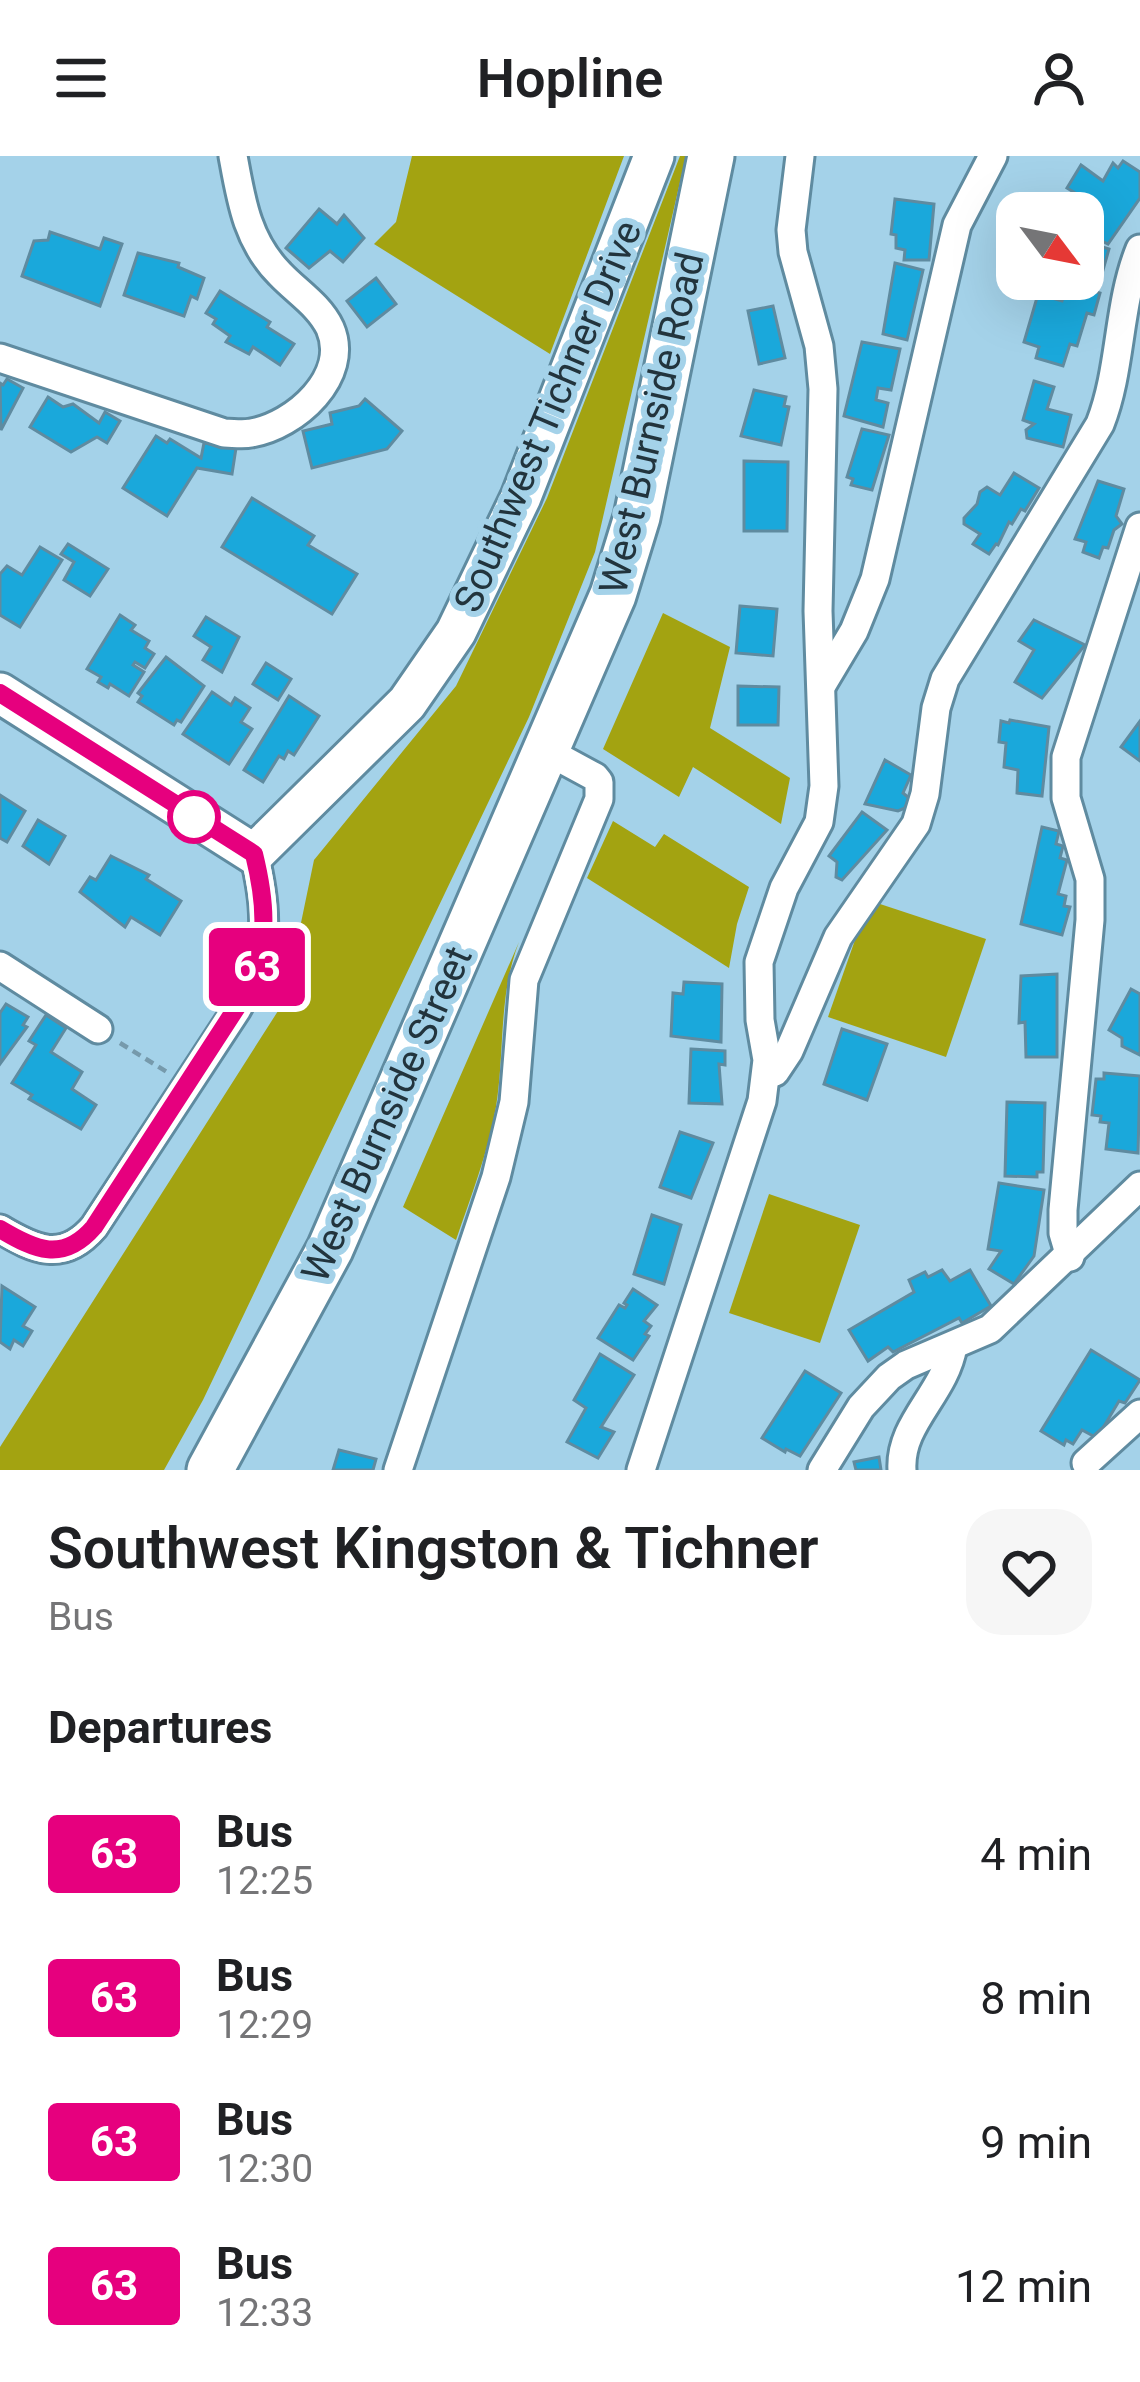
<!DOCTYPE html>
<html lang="en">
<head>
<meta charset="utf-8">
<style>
  :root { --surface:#fff; --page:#f6f6f6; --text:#202124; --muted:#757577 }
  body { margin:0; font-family:Roboto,sans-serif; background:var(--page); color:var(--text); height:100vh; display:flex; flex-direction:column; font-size:45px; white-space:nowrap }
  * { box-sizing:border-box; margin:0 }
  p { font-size:39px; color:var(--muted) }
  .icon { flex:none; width:66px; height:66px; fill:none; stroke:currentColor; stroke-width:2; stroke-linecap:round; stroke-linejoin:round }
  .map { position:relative; height:1314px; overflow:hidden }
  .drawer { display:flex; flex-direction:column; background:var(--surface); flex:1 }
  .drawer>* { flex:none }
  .badge { padding:0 24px; border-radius:9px; font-size:42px; line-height:78px }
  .needle { width:78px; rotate:122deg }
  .tools { position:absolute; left:996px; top:36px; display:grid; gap:24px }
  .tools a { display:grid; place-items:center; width:108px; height:108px; border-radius:24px; background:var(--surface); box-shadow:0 12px 48px #0002; font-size:60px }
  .map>.badge { position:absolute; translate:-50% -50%; box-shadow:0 0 0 6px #fff }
  h2 { padding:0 48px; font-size:45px; line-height:108px }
  .round { display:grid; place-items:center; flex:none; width:126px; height:126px; border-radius:36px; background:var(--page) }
  .head { display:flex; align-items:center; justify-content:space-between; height:204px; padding:0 48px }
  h1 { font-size:57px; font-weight:600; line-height:90px }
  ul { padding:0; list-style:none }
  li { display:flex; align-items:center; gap:36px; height:144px; padding:0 48px }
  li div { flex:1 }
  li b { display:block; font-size:45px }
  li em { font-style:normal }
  li .badge { min-width:132px; font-weight:700; text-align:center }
  header { display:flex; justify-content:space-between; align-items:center; height:156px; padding:0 48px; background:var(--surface); font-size:54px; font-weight:600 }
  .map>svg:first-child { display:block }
  .green { fill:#a3a311 }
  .building { fill:#1aa8db; stroke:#5f8ba0; stroke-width:3 }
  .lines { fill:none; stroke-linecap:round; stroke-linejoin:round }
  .street-casing { stroke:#5f8ba0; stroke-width:33 }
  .secondary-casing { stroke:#5f8ba0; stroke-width:45 }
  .primary-casing { stroke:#5f8ba0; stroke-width:51 }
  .path { stroke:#769aac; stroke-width:4.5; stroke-dasharray:9 6; stroke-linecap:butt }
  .street { stroke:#fff; stroke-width:27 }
  .secondary { stroke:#fff; stroke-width:39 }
  .primary { stroke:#fff; stroke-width:45 }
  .line-casing { stroke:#fff; stroke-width:27 }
  .line { stroke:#e6007e; stroke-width:18 }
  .stop-dot { fill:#fff; stroke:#e6007e; stroke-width:6 }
  .labels { text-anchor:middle; stroke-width:12; stroke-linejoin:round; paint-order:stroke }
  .street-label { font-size:39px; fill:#22343d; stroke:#a4d2e9 }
</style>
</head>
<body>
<header><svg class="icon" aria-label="menu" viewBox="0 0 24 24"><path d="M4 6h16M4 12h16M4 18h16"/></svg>Hopline<svg class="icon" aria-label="person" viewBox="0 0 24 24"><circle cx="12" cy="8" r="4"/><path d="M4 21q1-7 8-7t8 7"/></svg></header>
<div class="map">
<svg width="1140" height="1314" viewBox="0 0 1140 1314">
  <rect width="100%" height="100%" fill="#a4d2e9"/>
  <g class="green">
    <path d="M412,0H624L550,198L374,88L396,66Z"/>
    <path d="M680,0H686L595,396L529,561L203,1244L164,1314H0V1291L285,844L314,704L456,530L547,342Z"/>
    <path d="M663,457L730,491L710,572L790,622L781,668L693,611L679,641L603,593Z"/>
    <path d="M613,665L655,691L664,678L749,731L737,768L729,812L587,722Z"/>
    <path d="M877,747L986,783L946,901L828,861L855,784Z"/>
    <path d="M519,786C498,840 505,894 496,951C488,997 471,1040 456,1084L403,1051Z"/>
    <path d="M769,1038L860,1069L820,1187L729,1157Z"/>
  </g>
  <g class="building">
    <path d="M1123,5L1140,16V42L1108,88L1098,83L1096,89L1109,93L1101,121L1083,115V57H1069L1080,40L1067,32L1081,9L1103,25L1113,7L1118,12Z"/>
    <path d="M895,43L934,48L929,104H904L905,94L896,92V79L891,78Z"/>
    <path d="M319,53L337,68L344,59L364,82L343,106L330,95L309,112L286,92Z"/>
    <path d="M50,76L100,93L104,82L122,88L100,150L22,120L34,85L48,84Z"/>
    <path d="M138,97L179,107L178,111L204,122L197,143L191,140L184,160L124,139Z"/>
    <path d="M895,107L923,114L907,184L883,178Z"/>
    <path d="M376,122L396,148L367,171L347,145Z"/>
    <path d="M1068,128L1100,137L1094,159L1087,157L1077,190L1070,188L1063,210L1036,202L1039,191L1024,186L1038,138L1062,145Z"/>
    <path d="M220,135L270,166L267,171L294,188L280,209L253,191L249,198L226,186L230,180L213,168L216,163L206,157Z"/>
    <path d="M773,150L785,202L759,208L748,155Z"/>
    <path d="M862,186L900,193L891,234L878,232L876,244L888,247L883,271L844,260Z"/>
    <path d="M7,223L23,232L1,274L0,227L3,229Z"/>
    <path d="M1034,225L1054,231L1047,253L1071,259L1063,291L1027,282L1026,274L1034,268L1023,264Z"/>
    <path d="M754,234L786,241L784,250L789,251L781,289L741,280Z"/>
    <path d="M48,241L63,251L73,248L99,267L105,256L120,265L107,287L97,281L71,296L30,271Z"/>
    <path d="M365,243L402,275L387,293L312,312L303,275L332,268L330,257L359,250Z"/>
    <path d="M862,273L889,279L872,334L851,329L853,323L847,321Z"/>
    <path d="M156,280L167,287L170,283L201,302L204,287L236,292L232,318L197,312L167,360L123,332Z"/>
    <path d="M744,305L788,306L787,375H744Z"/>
    <path d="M1014,317L1039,332L1025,355L1021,353L1012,368L1009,366L998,389L996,388L989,398L973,388L980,378L964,368V362L977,348L980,336L987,331L1000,339Z"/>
    <path d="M1098,325L1124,333L1116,360L1122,368L1114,374L1108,392L1103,391L1099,402L1083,396L1086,386L1075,383Z"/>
    <path d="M252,342L314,380L308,389L357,418L332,458L222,391Z"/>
    <path d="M68,388L108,413L90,440L64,424L74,406L61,398Z"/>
    <path d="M40,391L62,404L20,471L0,459V418L7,410L22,419Z"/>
    <path d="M740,450L777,453L773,500L736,497Z"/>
    <path d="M120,459L135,469L131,474L149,485L145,492L154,498L145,512L135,506L133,509L144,516L129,540L110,528L108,532L98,526L101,521L87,513Z"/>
    <path d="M206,461L239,481L222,516L203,504L211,491L194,480Z"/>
    <path d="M1034,464L1085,489L1042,542L1015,526L1034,494L1019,485Z"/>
    <path d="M166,501L204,530L181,566L177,564L174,569L138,546L142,540L138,537Z"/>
    <path d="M266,507L291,523L278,544L253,528Z"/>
    <path d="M738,530L779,531L778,569H738Z"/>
    <path d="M212,536L231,549L235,542L250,552L241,566L252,573L229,608L183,578Z"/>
    <path d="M289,540L319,560L294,599L288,595L284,603L279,600L263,626L244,614Z"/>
    <path d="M1010,564L1049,571L1042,640L1017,637L1018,614L1004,611L1006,587L999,586L1001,565L1009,567Z"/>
    <path d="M1140,565V605L1121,591Z"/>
    <path d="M885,604L911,619L903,637L909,642L905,652L898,655L865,648Z"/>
    <path d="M0,639L25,655L7,686L0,682Z"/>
    <path d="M862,656L887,674L842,724L836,721L837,706L829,700Z"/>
    <path d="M38,664L65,680L49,708L23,690Z"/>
    <path d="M1042,671L1059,675L1056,688L1063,690L1060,702L1067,704L1058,738L1066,740L1064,750L1070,751L1062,779L1021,768Z"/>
    <path d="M111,700L149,719L146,723L181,745L160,779L131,761L125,771L80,736L90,721L96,724Z"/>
    <path d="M1057,818V901H1026L1025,866L1019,867L1021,820Z"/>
    <path d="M684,826L722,828L721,886L671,880L673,837L683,838Z"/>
    <path d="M1131,833L1140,838V899L1122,890V882L1109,874Z"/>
    <path d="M6,848L28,861L23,869L27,871L0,908V857Z"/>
    <path d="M46,859L66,872L51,896L82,916L72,933L96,949L81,973L29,943L32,939L12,927L36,889L29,885Z"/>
    <path d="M842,873L887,888L867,944L824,928Z"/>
    <path d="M691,893L725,895V909L719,908L722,948L689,947Z"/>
    <path d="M1104,917L1140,920L1138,997L1106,993L1109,967L1100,966L1101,960L1092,959L1096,923H1104Z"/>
    <path d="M1007,946L1045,947L1043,1016H1037V1021L1005,1020Z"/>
    <path d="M680,976L713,987L691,1042L660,1031Z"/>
    <path d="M999,1027L1044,1034L1034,1100L1014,1128L989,1113L1001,1095L988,1093Z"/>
    <path d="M652,1059L681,1069L664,1128L634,1118Z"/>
    <path d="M942,1114L950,1125L970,1114L991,1150L962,1167L959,1162L893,1196L888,1191L868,1205L849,1174L914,1136L909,1124L925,1116L928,1121Z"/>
    <path d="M2,1130L35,1151L23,1170L32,1175L23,1190L14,1184L10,1193L0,1186Z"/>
    <path d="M633,1133L657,1149L644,1165L651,1170L645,1178L649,1180L633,1204L598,1182L619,1149L625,1152L627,1149L624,1147Z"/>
    <path d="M1091,1194L1140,1224L1125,1247L1119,1245L1097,1282L1082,1274L1073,1288L1066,1284L1064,1289L1041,1275Z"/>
    <path d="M600,1198L634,1219L601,1271L614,1276L598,1302L567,1286L586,1252L574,1244Z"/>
    <path d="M805,1215L841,1237L800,1300L786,1293L785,1296L762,1282Z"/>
    <path d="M339,1294L376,1303L373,1314H333Z"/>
    <path d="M879,1301L881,1314H856L854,1306Z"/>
  </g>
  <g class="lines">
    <g class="street-casing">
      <g id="street">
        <path d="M0,202L224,277C233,277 242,279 251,277C295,270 351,220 330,172C319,149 297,136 280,118C247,85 241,44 233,0"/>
        <path d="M823,527L854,475L875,423L957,69L993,0"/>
        <path d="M0,810L98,873"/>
        <path d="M766,919L775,916L789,895L838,781L916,668L925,638L936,552L945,523L1100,268C1122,212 1117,150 1140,93"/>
        <path d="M0,1073C35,1094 63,1107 94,1071L237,853C269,796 269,759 254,698"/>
        <path d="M1070,1101L1063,1077V1054L1090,764V723L1066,642V601L1140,371"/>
        <path d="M1086,1307L1140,1258"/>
        <path d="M398,1314L496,1021L514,946L524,824L599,643V626L595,621L545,594"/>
        <path d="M641,1314L762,945L767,904L760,864L759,806L784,732L819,666L824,630L818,455L823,233L819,190L793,96L791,74L800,0"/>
        <path d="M822,1314L861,1251L889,1221L906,1209L990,1173L1140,1030"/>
        <path d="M902,1314C899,1267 945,1238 953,1190"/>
      </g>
    </g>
    <g class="secondary-casing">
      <path id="secondary" d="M0,537L254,698L407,547L456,476L521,341L654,0"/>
    </g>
    <g class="primary-casing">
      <path id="primary" d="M210,1314L330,1093L613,439L637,361L711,0"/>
    </g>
    <path class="path" d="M120,887L167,916"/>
    <use href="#street" class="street"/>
    <use href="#secondary" class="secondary"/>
    <use href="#primary" class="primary"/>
  </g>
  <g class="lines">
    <g class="line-casing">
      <path id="line" d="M0,537L254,698C266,747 269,786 248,834L94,1071C63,1107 35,1094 0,1073"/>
    </g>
    <use href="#line" class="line"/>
  </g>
  <circle class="stop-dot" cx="194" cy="661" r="24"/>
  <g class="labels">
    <g class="street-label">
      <text transform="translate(547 260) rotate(-67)" y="14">Southwest Tichner Drive</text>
      <text transform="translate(651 267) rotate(-77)" y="14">West Burnside Road</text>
      <text transform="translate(386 958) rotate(-66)" y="14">West Burnside Street</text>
    </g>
  </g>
</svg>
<div class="tools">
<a><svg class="needle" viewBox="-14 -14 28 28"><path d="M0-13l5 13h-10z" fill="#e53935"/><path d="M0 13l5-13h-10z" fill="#757577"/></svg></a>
</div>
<b class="badge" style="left:257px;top:811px;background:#e6007e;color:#fff">63</b>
</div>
<section class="drawer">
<div class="head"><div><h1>Southwest Kingston &amp; Tichner</h1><p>Bus</p></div><a class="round"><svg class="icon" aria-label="heart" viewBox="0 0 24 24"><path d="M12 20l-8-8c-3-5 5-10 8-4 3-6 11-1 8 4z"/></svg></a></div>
<h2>Departures</h2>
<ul>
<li><span class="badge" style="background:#e6007e;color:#fff">63</span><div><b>Bus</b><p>12:25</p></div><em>4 min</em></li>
<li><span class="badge" style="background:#e6007e;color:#fff">63</span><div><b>Bus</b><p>12:29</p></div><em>8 min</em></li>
<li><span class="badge" style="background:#e6007e;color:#fff">63</span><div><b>Bus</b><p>12:30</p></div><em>9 min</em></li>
<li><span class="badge" style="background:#e6007e;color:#fff">63</span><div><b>Bus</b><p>12:33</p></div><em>12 min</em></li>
</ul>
</section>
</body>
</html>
